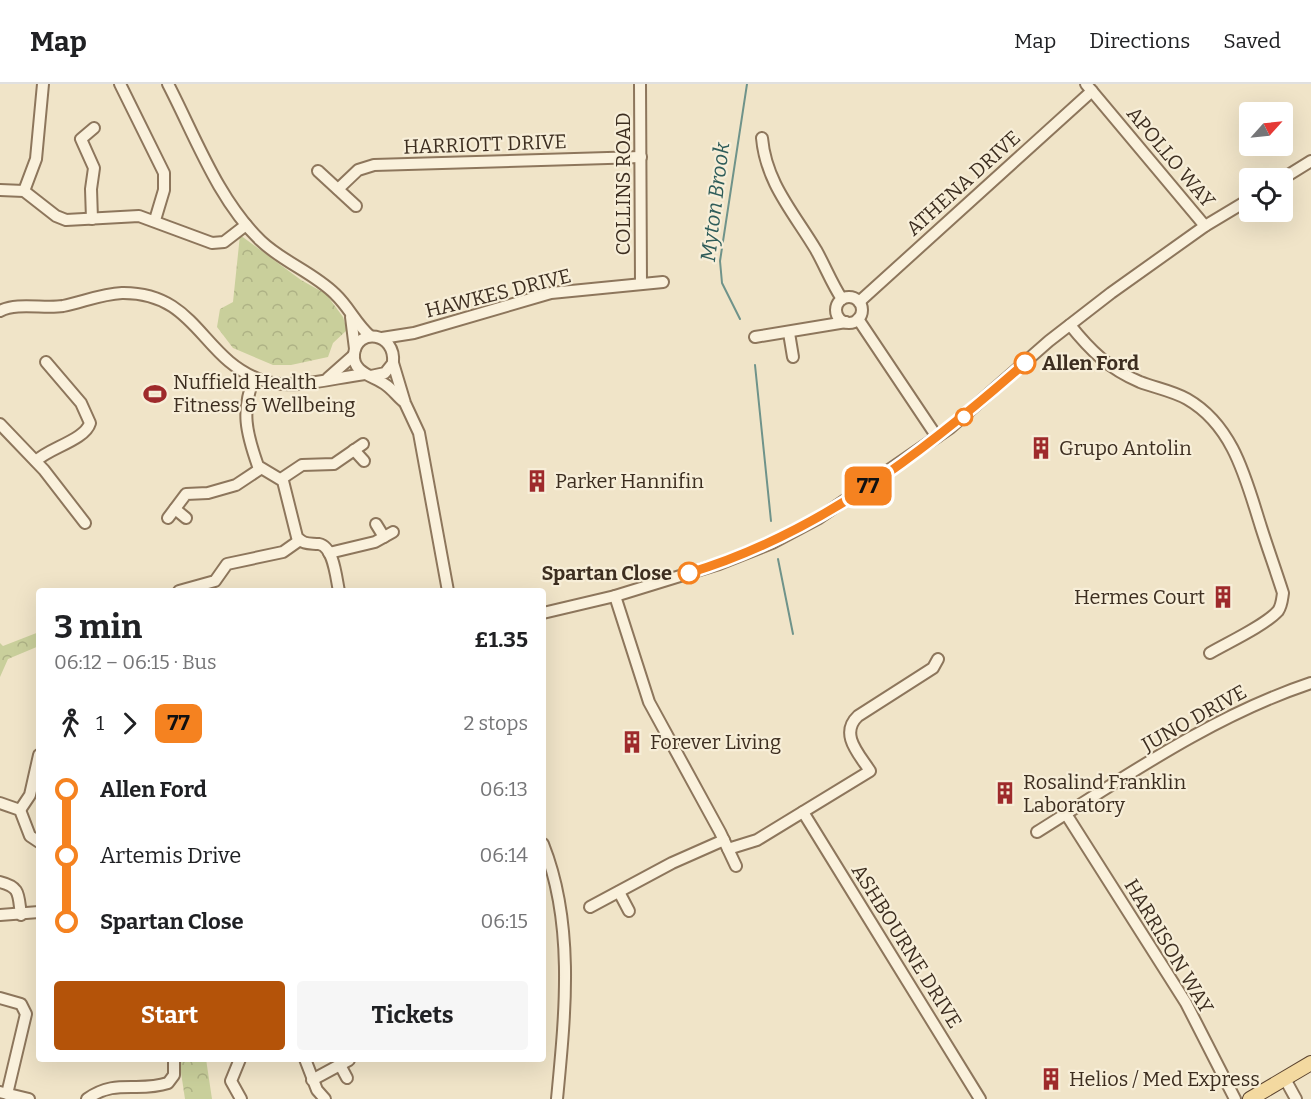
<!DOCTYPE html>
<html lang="en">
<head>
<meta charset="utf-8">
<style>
  :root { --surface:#fff; --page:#f6f6f6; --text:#202124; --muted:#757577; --line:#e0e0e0; --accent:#b45309 }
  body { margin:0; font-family:Bitter,serif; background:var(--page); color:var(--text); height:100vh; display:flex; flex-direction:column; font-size:22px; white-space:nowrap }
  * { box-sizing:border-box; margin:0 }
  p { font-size:20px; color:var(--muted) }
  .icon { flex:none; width:33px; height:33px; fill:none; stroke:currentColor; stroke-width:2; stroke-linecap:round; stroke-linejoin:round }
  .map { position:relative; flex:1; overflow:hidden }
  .sheet { position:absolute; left:36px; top:504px; width:510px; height:474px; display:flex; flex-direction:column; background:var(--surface); border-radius:6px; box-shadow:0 6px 24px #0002 }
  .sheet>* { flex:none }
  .badge { padding:0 12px; border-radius:9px; font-size:21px; line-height:39px }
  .needle { width:39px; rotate:63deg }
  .fabs { position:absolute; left:1239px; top:18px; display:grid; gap:12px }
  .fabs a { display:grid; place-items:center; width:54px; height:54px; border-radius:6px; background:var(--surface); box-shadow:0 6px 24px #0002; font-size:30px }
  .map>.badge { position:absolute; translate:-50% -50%; box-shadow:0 0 0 3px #fff }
  .legs { display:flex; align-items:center; gap:9px; height:66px; padding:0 18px; font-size:20px }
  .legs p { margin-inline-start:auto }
  .headline { display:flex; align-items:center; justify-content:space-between; height:102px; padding:0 18px }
  h1 { font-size:33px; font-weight:700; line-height:45px }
  .cta { display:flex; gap:12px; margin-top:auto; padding:12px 18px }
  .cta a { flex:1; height:69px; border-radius:6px; background:var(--accent); color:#fff; font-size:24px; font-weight:700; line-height:69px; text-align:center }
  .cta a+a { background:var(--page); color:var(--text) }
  ul { padding:0 18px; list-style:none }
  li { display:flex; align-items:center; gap:21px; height:66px; font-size:22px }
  li i { display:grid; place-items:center; width:9px; height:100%; margin:0 8px; background:currentColor }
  li i::after { content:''; width:15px; height:15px; margin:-8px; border:4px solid; border-radius:50%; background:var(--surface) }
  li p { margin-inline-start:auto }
  li:first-child i { background:linear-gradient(#0000 50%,currentColor 0) }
  li:last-child i { background:linear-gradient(currentColor 50%,#0000 0) }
  header { display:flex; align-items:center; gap:36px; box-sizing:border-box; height:84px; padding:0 30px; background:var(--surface); border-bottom:2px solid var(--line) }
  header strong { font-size:28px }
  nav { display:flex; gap:33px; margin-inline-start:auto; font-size:21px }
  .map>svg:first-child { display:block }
  .forest { fill:url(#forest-crowns) }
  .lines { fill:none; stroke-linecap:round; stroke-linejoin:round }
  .stream { stroke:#6f938a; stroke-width:2 }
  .minor-casing { stroke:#8d765c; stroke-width:14 }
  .major-casing { stroke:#5b4430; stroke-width:16 }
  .minor { stroke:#faf1dc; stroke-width:10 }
  .major { stroke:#f3d9a0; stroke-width:14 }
  .line-1-casing { stroke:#fff; stroke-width:14 }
  .line-1 { stroke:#f58220; stroke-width:9 }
  .stop-1-dot { fill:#fff; stroke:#f58220; stroke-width:3 }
  .labels { text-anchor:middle; stroke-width:4.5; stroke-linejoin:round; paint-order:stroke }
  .street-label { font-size:20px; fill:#3d2e20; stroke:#f7eed8 }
  .stop-label { font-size:20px; font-weight:bold; fill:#3d2e20; stroke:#f7eed8; text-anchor:start }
  .poi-label { font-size:20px; fill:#3d2e20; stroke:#f7eed8; text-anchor:start }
  .water-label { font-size:21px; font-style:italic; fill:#2f5d5a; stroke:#f7eed8 }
</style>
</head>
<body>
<header>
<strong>Map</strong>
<nav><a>Map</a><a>Directions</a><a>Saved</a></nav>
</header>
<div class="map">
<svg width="1311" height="1015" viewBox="0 0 1311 1015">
  <defs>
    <pattern id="forest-crowns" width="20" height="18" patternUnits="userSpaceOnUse" patternTransform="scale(1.5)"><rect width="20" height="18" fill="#c9cf9b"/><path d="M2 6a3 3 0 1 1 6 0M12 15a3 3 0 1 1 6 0" fill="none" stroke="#aeb285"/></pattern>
  </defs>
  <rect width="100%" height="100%" fill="#f0e4c8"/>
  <g class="forest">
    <path d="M240,151L301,196L326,210L343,233L347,246L333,259L328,273L291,281H273L233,264L217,243L220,225L233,218Z"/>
    <path d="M39,548V562L8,575L0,593V559L3,562Z"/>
    <path d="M179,975H206L212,1015H185Z"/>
  </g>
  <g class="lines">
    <g class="stream">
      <path d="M740,235L722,199L720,177L747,0"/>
      <path d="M755,281L771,437"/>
      <path d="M778,475L793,550"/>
    </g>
    <g class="minor-casing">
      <g id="minor">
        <path d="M120,0L164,89V106L155,136"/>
        <path d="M168,0C195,52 218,116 261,157C283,178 314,189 335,210C349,223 356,240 370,252"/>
        <path d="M640,0L641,200"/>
        <path d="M1086,0L1205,142"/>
        <path d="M762,54C766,99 794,129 816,166C825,182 832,200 842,215"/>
        <path d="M318,87L356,122"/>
        <path d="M1282,95L1311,77"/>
        <path d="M338,105L358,86L374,81L641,73"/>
        <path d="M0,106L24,107L56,132L66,136L139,132L212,159L224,158L246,141"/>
        <path d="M24,107L36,75L43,0"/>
        <path d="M92,135L91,105L94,84L81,55L94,44"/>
        <circle cx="849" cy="226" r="13"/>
        <path d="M859,218L1092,7"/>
        <path d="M0,227C17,218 44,225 63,222C83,218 101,210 122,209C197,208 201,275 261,296C294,307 331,294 365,290"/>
        <path d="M351,233L355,265"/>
        <path d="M858,235L937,353"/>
        <path d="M1070,241C1090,266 1109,285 1140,298C1156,304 1173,307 1187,315C1234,342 1246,396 1261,443C1268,465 1276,487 1283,509C1282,515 1282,521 1278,527C1264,542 1229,558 1210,569"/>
        <path d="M789,249L793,273"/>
        <path d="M755,253L846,238"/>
        <path d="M382,254L414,249L551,209L663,198"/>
        <path d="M393,279L405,319L419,349L448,507"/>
        <path d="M371,292L385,289L393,279C396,248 357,243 354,270C352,289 374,292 386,301C392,305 397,312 403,317"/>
        <path d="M254,294C241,327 246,348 258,382L283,397L297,453C304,461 309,459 319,460C334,463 336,494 339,507"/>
        <path d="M328,294L354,271"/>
        <path d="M0,340L44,386L85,439"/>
        <path d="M354,366L364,377"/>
        <path d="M36,377C49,364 85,356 90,339L81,319L46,278"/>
        <path d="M281,395L302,381L334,380L363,360"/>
        <path d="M175,425L186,434"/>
        <path d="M168,434L186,410L208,409L236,401L260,385"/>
        <path d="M376,440L384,453"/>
        <path d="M329,469L375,458L393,448"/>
        <path d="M179,507L215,497L227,480L283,468L300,456"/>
        <path d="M615,512L649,618L720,748L736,782"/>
        <path d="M543,529L615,512L719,480L772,459L819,434L950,344L1049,257L1111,209L1205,142L1250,115"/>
        <path d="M0,719L20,726L30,752L39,758"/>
        <path d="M20,726L30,711L39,671"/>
        <path d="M803,728L980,1015"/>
        <path d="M1066,730L1186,919L1235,1015"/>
        <path d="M1037,748C1125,693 1212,632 1311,599"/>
        <path d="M543,760C575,840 565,931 557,1015"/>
        <path d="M728,765L757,756L870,687C859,670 839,650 858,632L933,584L938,575"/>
        <path d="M0,798C21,803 18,811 21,831"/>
        <path d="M619,808L629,827"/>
        <path d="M590,823L672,779L724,756"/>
        <path d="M0,831L39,828"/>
        <path d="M0,914L21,920L26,930L7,1010"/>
        <path d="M240,975L231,997L241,1015"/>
        <path d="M305,975L317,1006L325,1015"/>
        <path d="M340,981L347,994"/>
        <path d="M1285,995L1296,1015"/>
        <path d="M312,996L349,976"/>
        <path d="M0,1008L29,1015"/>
        <path d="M87,1015C116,994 138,1009 168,999L174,991V975"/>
      </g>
    </g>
    <g class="major-casing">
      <path id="major" d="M1250,1015L1311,979"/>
    </g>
    <use href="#minor" class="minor"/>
    <use href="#major" class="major"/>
  </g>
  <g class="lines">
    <g class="line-1-casing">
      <path id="line-1" d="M689,489C819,450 925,367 1025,279"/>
    </g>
    <use href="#line-1" class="line-1"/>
  </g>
  <defs>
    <g id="stadium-bare" transform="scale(1.8)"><path d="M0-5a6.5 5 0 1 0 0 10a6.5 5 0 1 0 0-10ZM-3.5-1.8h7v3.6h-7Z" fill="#9e2a2b" stroke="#f7eed8" stroke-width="2.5" paint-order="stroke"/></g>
    <g id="building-bare" transform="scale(1.8)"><path d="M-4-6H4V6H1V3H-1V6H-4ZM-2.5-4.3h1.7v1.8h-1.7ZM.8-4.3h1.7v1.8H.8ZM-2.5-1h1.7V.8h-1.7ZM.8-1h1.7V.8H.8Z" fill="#9e2a2b" stroke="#f7eed8" stroke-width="2.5" paint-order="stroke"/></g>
  </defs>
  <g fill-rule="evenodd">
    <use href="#stadium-bare" x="155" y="310"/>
    <use href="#building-bare" x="1041" y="364"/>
    <use href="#building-bare" x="537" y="397"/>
    <use href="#building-bare" x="1223" y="513"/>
    <use href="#building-bare" x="632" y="658"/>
    <use href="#building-bare" x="1005" y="709"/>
    <use href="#building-bare" x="1051" y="995"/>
  </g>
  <g class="stop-1-dot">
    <circle cx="1025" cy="279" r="10"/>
    <circle cx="964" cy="333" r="8"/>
    <circle cx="689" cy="489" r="10"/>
  </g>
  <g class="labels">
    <g class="street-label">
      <text transform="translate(485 60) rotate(-2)" y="7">HARRIOTT DRIVE</text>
      <text transform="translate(1171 73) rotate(50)" y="7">APOLLO WAY</text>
      <text transform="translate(963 99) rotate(-42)" y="7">ATHENA DRIVE</text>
      <text transform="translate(623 100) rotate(-90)" y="7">COLLINS ROAD</text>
      <text transform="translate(498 209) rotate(-14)" y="7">HAWKES DRIVE</text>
      <text transform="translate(1194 634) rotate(-29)" y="7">JUNO DRIVE</text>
      <text transform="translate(907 862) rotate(58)" y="7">ASHBOURNE DRIVE</text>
      <text transform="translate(1169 862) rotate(59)" y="7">HARRISON WAY</text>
    </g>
    <g class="stop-label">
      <text x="1042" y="286">Allen Ford</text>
      <text x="672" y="496" text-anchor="end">Spartan Close</text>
    </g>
    <g class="poi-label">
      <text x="173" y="305">Nuffield Health<tspan x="173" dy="23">Fitness &amp; Wellbeing</tspan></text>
      <text x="1059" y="371">Grupo Antolin</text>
      <text x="555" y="404">Parker Hannifin</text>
      <text x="1205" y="520" text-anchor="end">Hermes Court</text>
      <text x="650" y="665">Forever Living</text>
      <text x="1023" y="705">Rosalind Franklin<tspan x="1023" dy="23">Laboratory</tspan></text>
      <text x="1069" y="1002">Helios / Med Express</text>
    </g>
    <g class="water-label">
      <text transform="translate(715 118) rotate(-83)" y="7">Myton Brook</text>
    </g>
  </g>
</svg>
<div class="fabs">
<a><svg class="needle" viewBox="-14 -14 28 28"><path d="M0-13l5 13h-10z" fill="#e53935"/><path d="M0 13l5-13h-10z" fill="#757577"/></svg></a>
<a><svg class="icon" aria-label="locate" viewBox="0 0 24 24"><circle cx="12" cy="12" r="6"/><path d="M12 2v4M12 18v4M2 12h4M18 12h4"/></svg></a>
</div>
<b class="badge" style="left:868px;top:402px;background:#f58220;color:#111">77</b>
<section class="sheet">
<div class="headline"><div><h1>3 min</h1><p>06:12 – 06:15 · Bus</p></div><b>£1.35</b></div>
<div class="legs"><svg class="icon" aria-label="walk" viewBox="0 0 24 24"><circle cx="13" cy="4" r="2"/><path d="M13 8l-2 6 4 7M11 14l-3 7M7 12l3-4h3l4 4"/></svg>1<svg class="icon" aria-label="forward" viewBox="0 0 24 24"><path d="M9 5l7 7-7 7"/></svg><b class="badge" style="background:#f58220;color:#111">77</b><p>2 stops</p></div>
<ul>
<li><i style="color:#f58220"></i><b>Allen Ford</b><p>06:13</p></li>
<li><i style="color:#f58220"></i><span>Artemis Drive</span><p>06:14</p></li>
<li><i style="color:#f58220"></i><b>Spartan Close</b><p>06:15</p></li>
</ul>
<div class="cta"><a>Start</a><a>Tickets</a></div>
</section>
</div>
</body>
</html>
